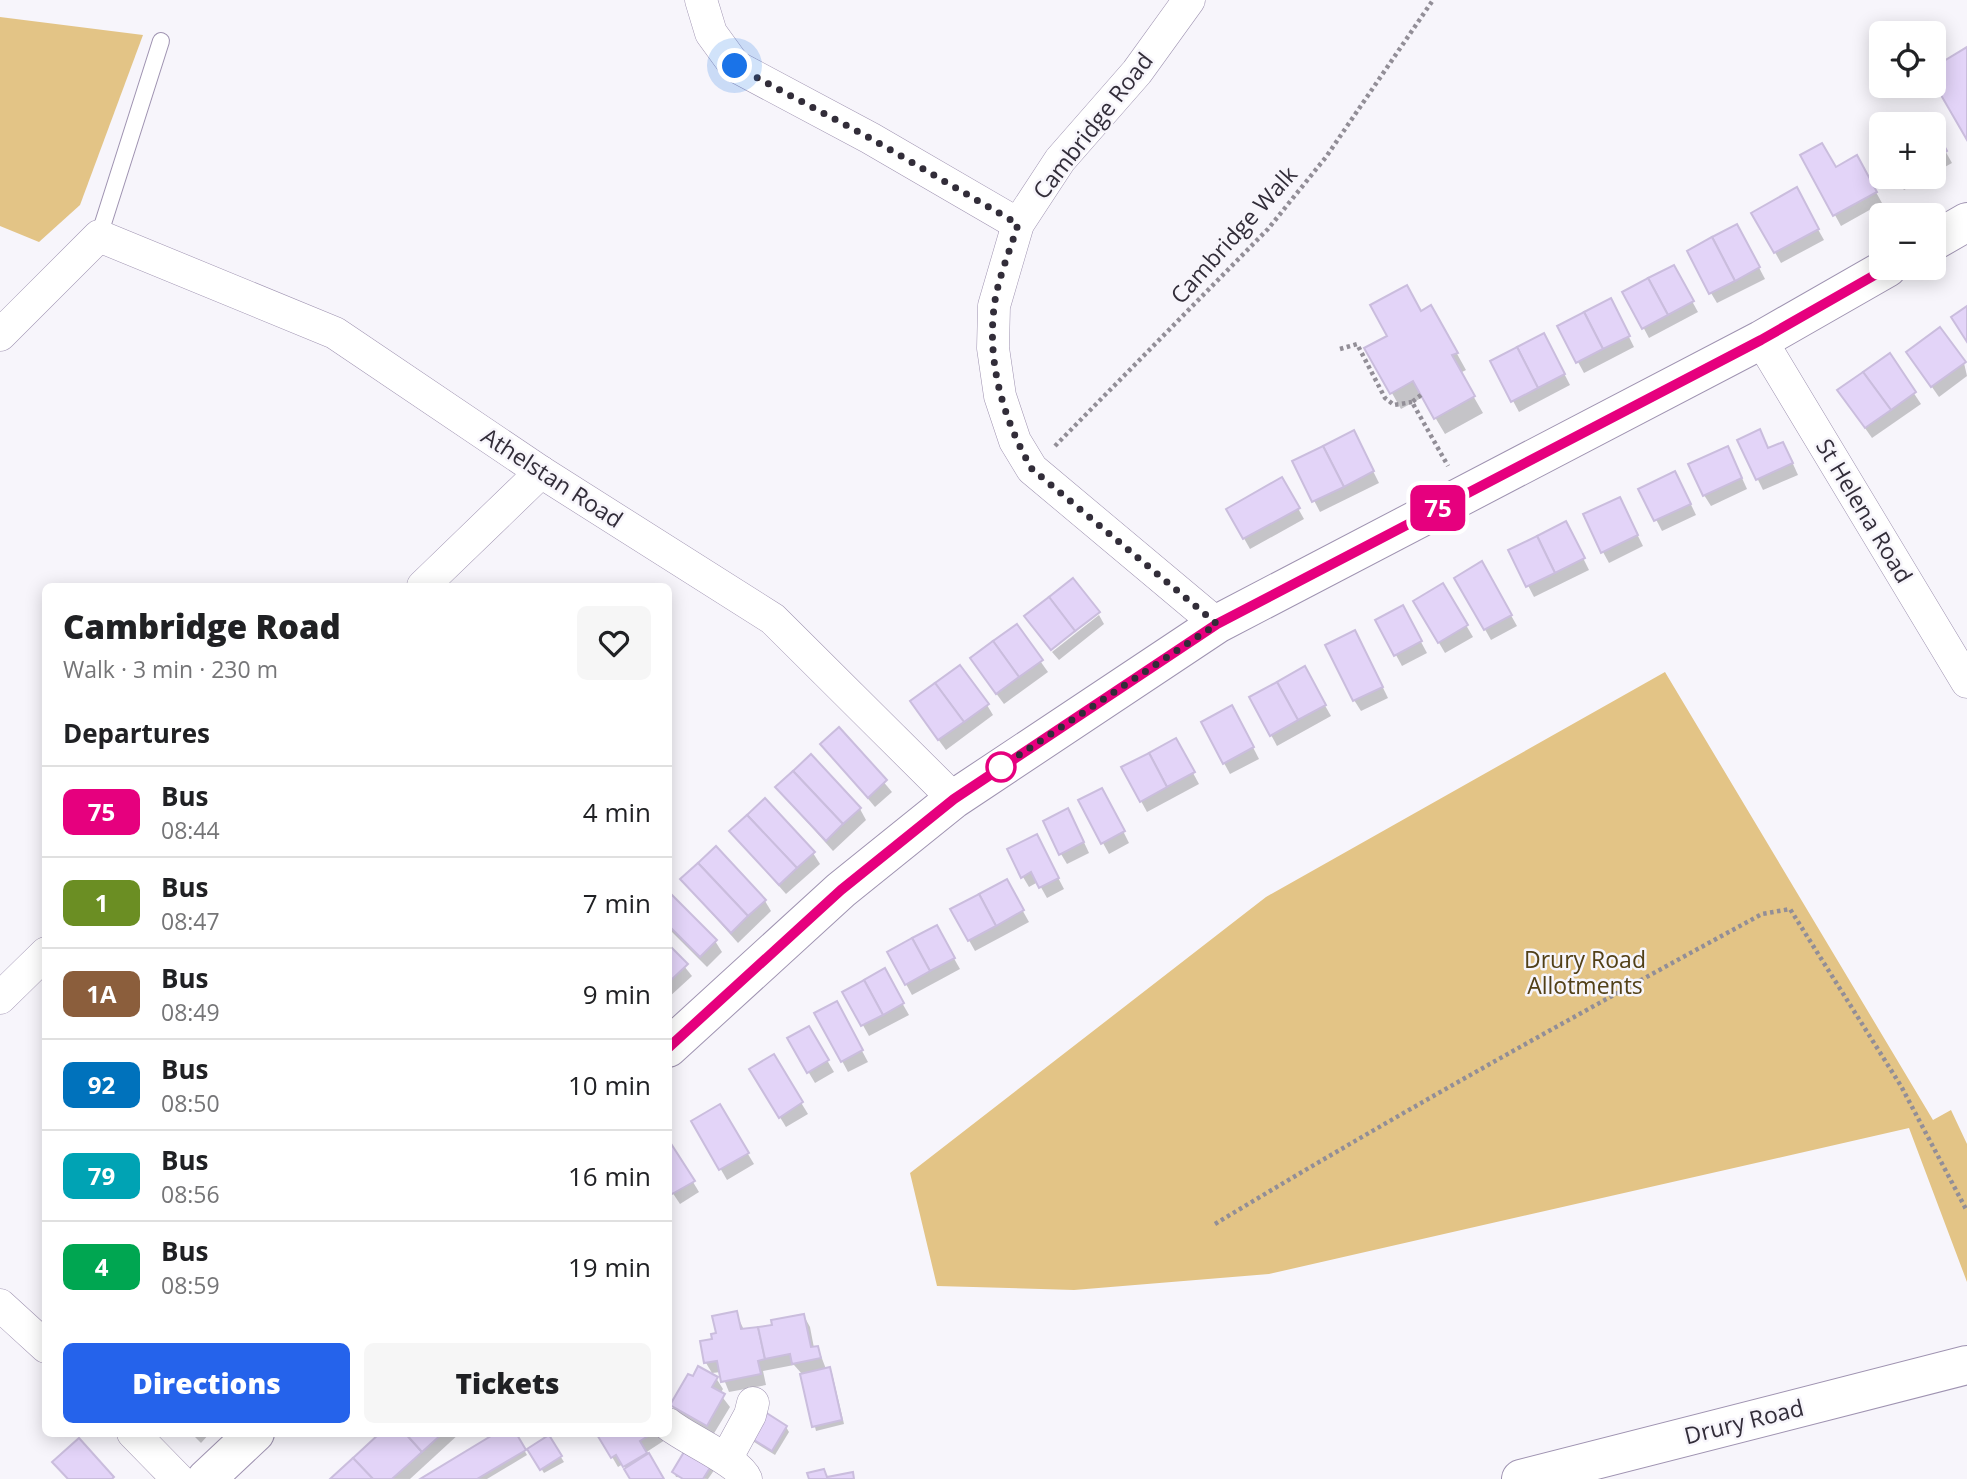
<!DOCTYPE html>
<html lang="en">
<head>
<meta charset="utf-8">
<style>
  :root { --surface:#fff; --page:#f6f6f6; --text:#202124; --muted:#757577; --line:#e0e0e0; --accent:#2563eb }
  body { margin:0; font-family:"Open Sans",sans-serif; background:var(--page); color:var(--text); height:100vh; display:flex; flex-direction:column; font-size:26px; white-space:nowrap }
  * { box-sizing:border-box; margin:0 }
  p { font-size:23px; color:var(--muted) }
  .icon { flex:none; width:38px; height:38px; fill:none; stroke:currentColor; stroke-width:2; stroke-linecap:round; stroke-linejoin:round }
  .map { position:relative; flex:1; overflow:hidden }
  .panel { position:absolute; left:42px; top:583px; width:630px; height:854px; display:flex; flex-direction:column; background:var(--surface); border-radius:10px; box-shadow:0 4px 18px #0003 }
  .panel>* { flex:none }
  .badge { padding:0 14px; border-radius:10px; font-size:24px; line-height:46px }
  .tools { position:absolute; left:1869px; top:21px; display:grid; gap:14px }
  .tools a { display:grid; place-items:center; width:77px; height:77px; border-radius:10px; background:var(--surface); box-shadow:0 4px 18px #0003; font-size:35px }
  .you { position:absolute; width:35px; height:35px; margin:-18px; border:5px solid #fff; border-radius:50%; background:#1a73e8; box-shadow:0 0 0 10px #1a73e833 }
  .map>.badge { position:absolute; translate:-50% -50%; box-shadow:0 0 0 4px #fff }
  h2 { padding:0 21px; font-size:26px; line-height:63px }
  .round { display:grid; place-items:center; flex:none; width:74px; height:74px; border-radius:10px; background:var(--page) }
  .head { display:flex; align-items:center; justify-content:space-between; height:119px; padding:0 21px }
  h1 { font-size:33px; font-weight:800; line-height:52px }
  .action { display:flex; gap:14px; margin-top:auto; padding:14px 21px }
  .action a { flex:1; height:80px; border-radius:10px; background:var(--accent); color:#fff; font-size:28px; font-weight:800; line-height:80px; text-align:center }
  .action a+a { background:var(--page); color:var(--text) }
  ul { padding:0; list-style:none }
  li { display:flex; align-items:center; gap:21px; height:91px; padding:0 21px; border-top:2px solid var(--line) }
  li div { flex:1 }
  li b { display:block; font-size:26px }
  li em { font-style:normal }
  li .badge { min-width:77px; font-weight:700; text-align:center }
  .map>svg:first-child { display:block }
  .green { fill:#e3c486 }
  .shadow { fill:#0003 }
  .building { fill:#e3d4f8; stroke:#cabddd; stroke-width:2 }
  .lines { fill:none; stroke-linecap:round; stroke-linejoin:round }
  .service-casing { stroke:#9f93b1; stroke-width:18 }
  .minor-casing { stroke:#9f93b1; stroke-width:33 }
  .secondary-casing { stroke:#9f93b1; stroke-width:40 }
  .path { stroke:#928e97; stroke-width:4.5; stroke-dasharray:3.5 3.5; stroke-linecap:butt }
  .service { stroke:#fff; stroke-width:16 }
  .minor { stroke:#fff; stroke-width:32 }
  .secondary { stroke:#fff; stroke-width:38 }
  .line-casing { stroke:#fff; stroke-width:16 }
  .line { stroke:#e6007e; stroke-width:10 }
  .walk { stroke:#322d39; stroke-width:7; stroke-dasharray:0 12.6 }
  .stop-dot { fill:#fff; stroke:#e6007e; stroke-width:3.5 }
  .labels { text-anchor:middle; stroke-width:5; stroke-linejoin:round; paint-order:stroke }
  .street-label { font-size:23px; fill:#322d39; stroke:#f7f5fb }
  .park-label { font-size:23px; fill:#524017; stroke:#f7f5fb }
</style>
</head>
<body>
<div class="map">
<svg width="1967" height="1479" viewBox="0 0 1967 1479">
  <rect width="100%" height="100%" fill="#f7f5fb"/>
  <g class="green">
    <path d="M0,17L143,35L80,205L39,242L0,226Z"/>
    <path d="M1665,672L1933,1120L1951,1110L1967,1144V1282L1909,1128L1269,1274L1074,1290L937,1286L910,1173L1266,897Z"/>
  </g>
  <g class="shadow">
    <path d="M1934,131L1952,163L1934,173Z"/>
    <path d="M1802,155L1835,169L1857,158L1882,203L1841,226Z"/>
    <path d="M1896,177H1927L1904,190Z"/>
    <path d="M1796,190L1824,240L1781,263L1753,213Z"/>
    <path d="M1743,237L1765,279L1717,303L1711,293Z"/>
    <path d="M1673,267L1698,312L1649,338L1625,293Z"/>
    <path d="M1431,307L1466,370L1460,373L1483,413L1445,434L1423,397L1401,409L1367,349Z"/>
    <path d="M1616,311L1634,347L1584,373L1559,327Z"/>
    <path d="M1550,346L1570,385L1519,412L1492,362Z"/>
    <path d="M1908,353L1964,363L1967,376L1939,397Z"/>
    <path d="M1889,356L1921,404L1872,438L1846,401Z"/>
    <path d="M1739,441L1789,455L1798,475L1763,490Z"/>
    <path d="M1359,443L1379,483L1320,512L1294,462Z"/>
    <path d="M1733,458L1747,489L1711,506L1704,495Z"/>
    <path d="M1282,480L1304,519L1250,549L1228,510Z"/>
    <path d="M1681,484L1696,515L1662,531L1641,490Z"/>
    <path d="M1625,510L1643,546L1609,563L1603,552Z"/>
    <path d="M1571,534L1589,570L1534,597L1510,551Z"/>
    <path d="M1482,564L1517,626L1491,640L1456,578Z"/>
    <path d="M1443,586L1473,637L1445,653L1415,602Z"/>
    <path d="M1099,615L1104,624L1059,660L1052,652Z"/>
    <path d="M1408,618L1427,653L1402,666L1396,655Z"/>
    <path d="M1016,627L1048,672L1004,704L978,669Z"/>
    <path d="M1361,643L1388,698L1361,711L1354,700Z"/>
    <path d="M1304,669L1331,716L1277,746L1251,698Z"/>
    <path d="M987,705L993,715L946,750L918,712Z"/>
    <path d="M1238,718L1259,759L1230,774L1224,763Z"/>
    <path d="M839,729L892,792L875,807L822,744Z"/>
    <path d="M1175,740L1199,784L1147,812L1123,768Z"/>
    <path d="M777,788L860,809L866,820L833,851Z"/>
    <path d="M1108,801L1129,843L1109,854L1103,843Z"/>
    <path d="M1074,821L1089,853L1067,864L1061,854Z"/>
    <path d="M731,832L813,853L820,864L786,894Z"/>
    <path d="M1042,847L1064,889L1047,898L1038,882L1029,887L1023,877Z"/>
    <path d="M682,880L765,901L771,911L738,943Z"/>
    <path d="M1006,881L1029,922L975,951L952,910Z"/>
    <path d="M668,893L715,941L722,952L707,967L668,928Z"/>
    <path d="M936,927L960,969L912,995L889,953Z"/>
    <path d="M668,946L692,976L668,998Z"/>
    <path d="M884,971L909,1015L869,1036L845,993Z"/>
    <path d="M817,1014H842L868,1062L848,1072Z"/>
    <path d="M808,1028L834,1072L815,1083L789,1039Z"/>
    <path d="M773,1057L808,1114L786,1127L751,1070Z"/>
    <path d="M719,1106L754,1164L727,1180L693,1121Z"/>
    <path d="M693,1182L699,1192L680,1204L668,1186Z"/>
    <path d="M736,1313L744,1330L774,1326L804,1316L810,1327L814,1348H818L826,1369L832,1373L844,1424L816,1431L802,1374L794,1365L763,1371L766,1385L729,1392L721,1372L712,1373L706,1363L714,1340Z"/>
    <path d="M716,1378L723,1389L720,1394L730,1407L713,1435L679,1416L672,1405Z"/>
    <path d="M786,1427L789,1432L775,1455L751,1440Z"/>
    <path d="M191,1433H210L201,1443Z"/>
    <path d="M382,1433H460L410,1479H332Z"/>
    <path d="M514,1433L527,1455L487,1479H423Z"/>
    <path d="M598,1433H661L665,1440L645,1453L662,1479H632L623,1464L618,1467Z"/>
    <path d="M549,1438L564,1462L544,1473L529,1449Z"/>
    <path d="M688,1449L715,1469L708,1479L676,1477L674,1472Z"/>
  </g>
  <g class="building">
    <path d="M1967,47V140L1934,83V67Z"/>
    <path d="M1927,115L1932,124H1910Z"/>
    <path d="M1934,127L1947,151L1934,159Z"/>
    <path d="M1822,143L1836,167L1857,155L1877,192L1833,216L1800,155Z"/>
    <path d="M1797,187L1819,229L1774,253L1751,213Z"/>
    <path d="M1737,224L1760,267L1735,281L1712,237Z"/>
    <path d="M1712,237L1735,281L1709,294L1687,251Z"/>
    <path d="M1674,265L1694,301L1668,315L1648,278Z"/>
    <path d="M1648,278L1668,315L1642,329L1622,292Z"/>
    <path d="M1407,285L1421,311L1431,305L1458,353L1452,355L1475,396L1434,419L1413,381L1390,394L1364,348L1387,336L1370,305Z"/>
    <path d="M1611,298L1630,336L1603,349L1584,312Z"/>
    <path d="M1967,306V342L1951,317Z"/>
    <path d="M1584,312L1603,349L1576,363L1557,326Z"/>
    <path d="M1940,327L1966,362L1931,387L1906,352Z"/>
    <path d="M1544,333L1565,374L1538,388L1517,347Z"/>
    <path d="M1517,347L1538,388L1511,402L1490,361Z"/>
    <path d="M1890,353L1916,392L1891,410L1863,372Z"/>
    <path d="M1863,372L1891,410L1865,428L1837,390Z"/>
    <path d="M1760,429L1768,448L1783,442L1793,463L1756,480L1737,440Z"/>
    <path d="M1354,430L1374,471L1344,487L1323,446Z"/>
    <path d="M1323,446L1344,487L1312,502L1292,461Z"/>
    <path d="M1728,446L1742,478L1703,496L1688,464Z"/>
    <path d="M1675,471L1691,504L1654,521L1638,489Z"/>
    <path d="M1282,477L1300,508L1243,539L1226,509Z"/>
    <path d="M1620,497L1638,535L1601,553L1583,514Z"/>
    <path d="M1566,521L1585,558L1555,573L1537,536Z"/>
    <path d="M1537,536L1555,573L1526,587L1508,550Z"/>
    <path d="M1482,561L1512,615L1484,630L1454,578Z"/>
    <path d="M1073,578L1100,612L1075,631L1049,597Z"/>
    <path d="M1443,583L1468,625L1438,643L1413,601Z"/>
    <path d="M1049,597L1075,631L1051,650L1024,616Z"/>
    <path d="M1403,605L1422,641L1394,656L1375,620Z"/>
    <path d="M1017,624L1043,660L1019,677L993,641Z"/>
    <path d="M1355,630L1383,687L1353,701L1325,645Z"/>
    <path d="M993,641L1019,677L996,694L970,658Z"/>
    <path d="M960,665L989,704L964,722L935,683Z"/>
    <path d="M1305,666L1326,705L1298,720L1277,682Z"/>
    <path d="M1277,682L1298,720L1270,736L1249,697Z"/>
    <path d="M935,683L964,722L938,740L910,701Z"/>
    <path d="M1232,705L1254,747L1223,764L1201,722Z"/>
    <path d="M839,727L887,780L868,798L820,744Z"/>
    <path d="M1176,738L1195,772L1167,787L1149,753Z"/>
    <path d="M1149,753L1167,787L1140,802L1121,767Z"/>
    <path d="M811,754L861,808L843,824L793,771Z"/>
    <path d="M793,771L843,824L826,841L775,787Z"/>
    <path d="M1102,788L1125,831L1101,844L1078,800Z"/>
    <path d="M765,798L815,852L797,868L747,815Z"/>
    <path d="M1068,808L1084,842L1059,855L1043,821Z"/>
    <path d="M747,815L797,868L779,885L729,831Z"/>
    <path d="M1037,834L1059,878L1039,888L1031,872L1021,878L1007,849Z"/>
    <path d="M716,846L766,900L748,916L698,863Z"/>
    <path d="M698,863L748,916L731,933L680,879Z"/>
    <path d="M1007,879L1024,910L996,926L979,894Z"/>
    <path d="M668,891L717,940L700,957L668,925Z"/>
    <path d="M979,894L996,926L968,941L950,909Z"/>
    <path d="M937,925L955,958L930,971L912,938Z"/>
    <path d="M912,938L930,971L905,985L887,952Z"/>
    <path d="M668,944L688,964L670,981L668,979Z"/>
    <path d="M885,968L904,1003L883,1015L864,980Z"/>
    <path d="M864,980L883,1015L861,1026L842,992Z"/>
    <path d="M837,1001L863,1050L841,1062L814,1013Z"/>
    <path d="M809,1026L829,1060L807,1073L787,1038Z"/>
    <path d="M774,1054L803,1102L779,1118L749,1069Z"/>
    <path d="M720,1104L749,1153L719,1170L691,1121Z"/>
    <path d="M668,1139L695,1181L672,1194L668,1188Z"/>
    <path d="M737,1311L741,1329L758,1327L765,1359L758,1361L761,1374L721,1382L717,1361L704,1363L700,1341L712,1339L711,1334L716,1333L712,1316Z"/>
    <path d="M804,1314L811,1347L818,1346L821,1358L792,1364L790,1354L765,1359L758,1327L772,1325L771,1320Z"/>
    <path d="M698,1366L718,1377L712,1387L725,1394L707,1426L670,1405L688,1374L693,1376Z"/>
    <path d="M830,1367L842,1420L812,1427L800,1374Z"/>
    <path d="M762,1410L787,1426L772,1451L746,1435Z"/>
    <path d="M380,1433H405L422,1452L392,1479H373L353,1458Z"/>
    <path d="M405,1433H443L422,1452Z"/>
    <path d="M496,1433H516L526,1450L477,1479H420Z"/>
    <path d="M596,1433H653L640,1441L647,1453L623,1467L616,1455L611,1458Z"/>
    <path d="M549,1435L562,1456L540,1470L527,1449Z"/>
    <path d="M79,1438L114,1477L112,1479H68L52,1462Z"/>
    <path d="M687,1447L713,1463L703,1479H683L672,1472Z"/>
    <path d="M649,1453L664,1479H630L624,1469Z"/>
    <path d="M353,1458L373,1479H330Z"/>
    <path d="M824,1469L827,1477L853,1472L854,1479H809L807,1473Z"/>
  </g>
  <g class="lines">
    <g class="service-casing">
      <path id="service" d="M99,236L161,41"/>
    </g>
    <g class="minor-casing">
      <g id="minor">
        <path d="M701,0L711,33L735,66L870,138L1018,224"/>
        <path d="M1189,0L1137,72L1060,160L1018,224L994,306L993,348L1000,396L1015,441L1032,469L1217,624"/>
        <path d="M0,335L99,236L335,333L541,472L773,619L954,799"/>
        <path d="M1761,340L1967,682"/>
        <path d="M423,586L541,472"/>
        <path d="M0,998L46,953"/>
        <path d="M0,1305L46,1347"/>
        <path d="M668,1424C686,1439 739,1461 746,1479"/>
        <path d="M133,1433L178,1479"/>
        <path d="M726,1459L750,1415L753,1403"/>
      </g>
    </g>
    <g class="secondary-casing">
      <g id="secondary">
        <path d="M1934,241L1967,222"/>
        <path d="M668,1048L841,890L954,799L1217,624L1761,340L1887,268"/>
        <path d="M206,1479L255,1433"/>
        <path d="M1521,1479L1967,1365"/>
      </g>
    </g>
    <g class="path">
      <path d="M1340,349L1357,344L1385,398L1394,405L1412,402"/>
      <path d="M1421,395L1412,402L1448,466"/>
      <path d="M1055,446L1268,229L1326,157L1433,0"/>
      <path d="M1215,1224C1395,1115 1578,1014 1762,914L1790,909L1901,1086L1967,1211"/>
    </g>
    <use href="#service" class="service"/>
    <use href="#minor" class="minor"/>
    <use href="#secondary" class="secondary"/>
  </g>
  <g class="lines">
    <g class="line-casing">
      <path id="line" d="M668,1048L841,890L954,799L1217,624L1761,340L1887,268"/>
    </g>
    <use href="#line" class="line"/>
    <path class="walk" d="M735,66L870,138L1018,224C1010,251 997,280 994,308C987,364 1004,421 1032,469L1217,624L998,769L1001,767"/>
  </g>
  <circle class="stop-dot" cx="1001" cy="767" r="14"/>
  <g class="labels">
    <g class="street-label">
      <text transform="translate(1093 126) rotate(-52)" y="8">Cambridge Road</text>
      <text transform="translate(1234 235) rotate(-48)" y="8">Cambridge Walk</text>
      <text transform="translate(552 478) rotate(33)" y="8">Athelstan Road</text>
      <text transform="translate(1864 511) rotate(59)" y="8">St Helena Road</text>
      <text transform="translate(1744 1422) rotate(-14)" y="8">Drury Road</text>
    </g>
    <g class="park-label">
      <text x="1585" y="968">Drury Road<tspan x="1585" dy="26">Allotments</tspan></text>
    </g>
  </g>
</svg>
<div class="tools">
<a><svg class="icon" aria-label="locate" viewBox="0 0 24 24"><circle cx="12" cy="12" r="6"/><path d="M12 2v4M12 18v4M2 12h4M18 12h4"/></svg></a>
<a>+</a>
<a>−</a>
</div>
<div class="you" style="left:735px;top:66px"></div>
<b class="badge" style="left:1438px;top:508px;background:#e6007e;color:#fff">75</b>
<section class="panel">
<div class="head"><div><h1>Cambridge Road</h1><p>Walk · 3 min · 230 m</p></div><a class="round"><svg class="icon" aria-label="heart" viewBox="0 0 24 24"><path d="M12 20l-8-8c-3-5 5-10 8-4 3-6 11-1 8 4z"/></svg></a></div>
<h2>Departures</h2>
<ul>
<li><span class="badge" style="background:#e6007e;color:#fff">75</span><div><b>Bus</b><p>08:44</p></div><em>4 min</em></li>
<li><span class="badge" style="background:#6b8e23;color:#fff">1</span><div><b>Bus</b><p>08:47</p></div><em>7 min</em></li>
<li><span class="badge" style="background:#8b5e3c;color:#fff">1A</span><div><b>Bus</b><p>08:49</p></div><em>9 min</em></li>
<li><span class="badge" style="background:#0072bc;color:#fff">92</span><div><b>Bus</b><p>08:50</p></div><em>10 min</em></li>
<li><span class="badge" style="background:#00a3b4;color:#fff">79</span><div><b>Bus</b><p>08:56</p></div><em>16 min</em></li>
<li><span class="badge" style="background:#00a651;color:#fff">4</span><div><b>Bus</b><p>08:59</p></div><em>19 min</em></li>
</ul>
<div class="action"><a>Directions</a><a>Tickets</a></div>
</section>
</div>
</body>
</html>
